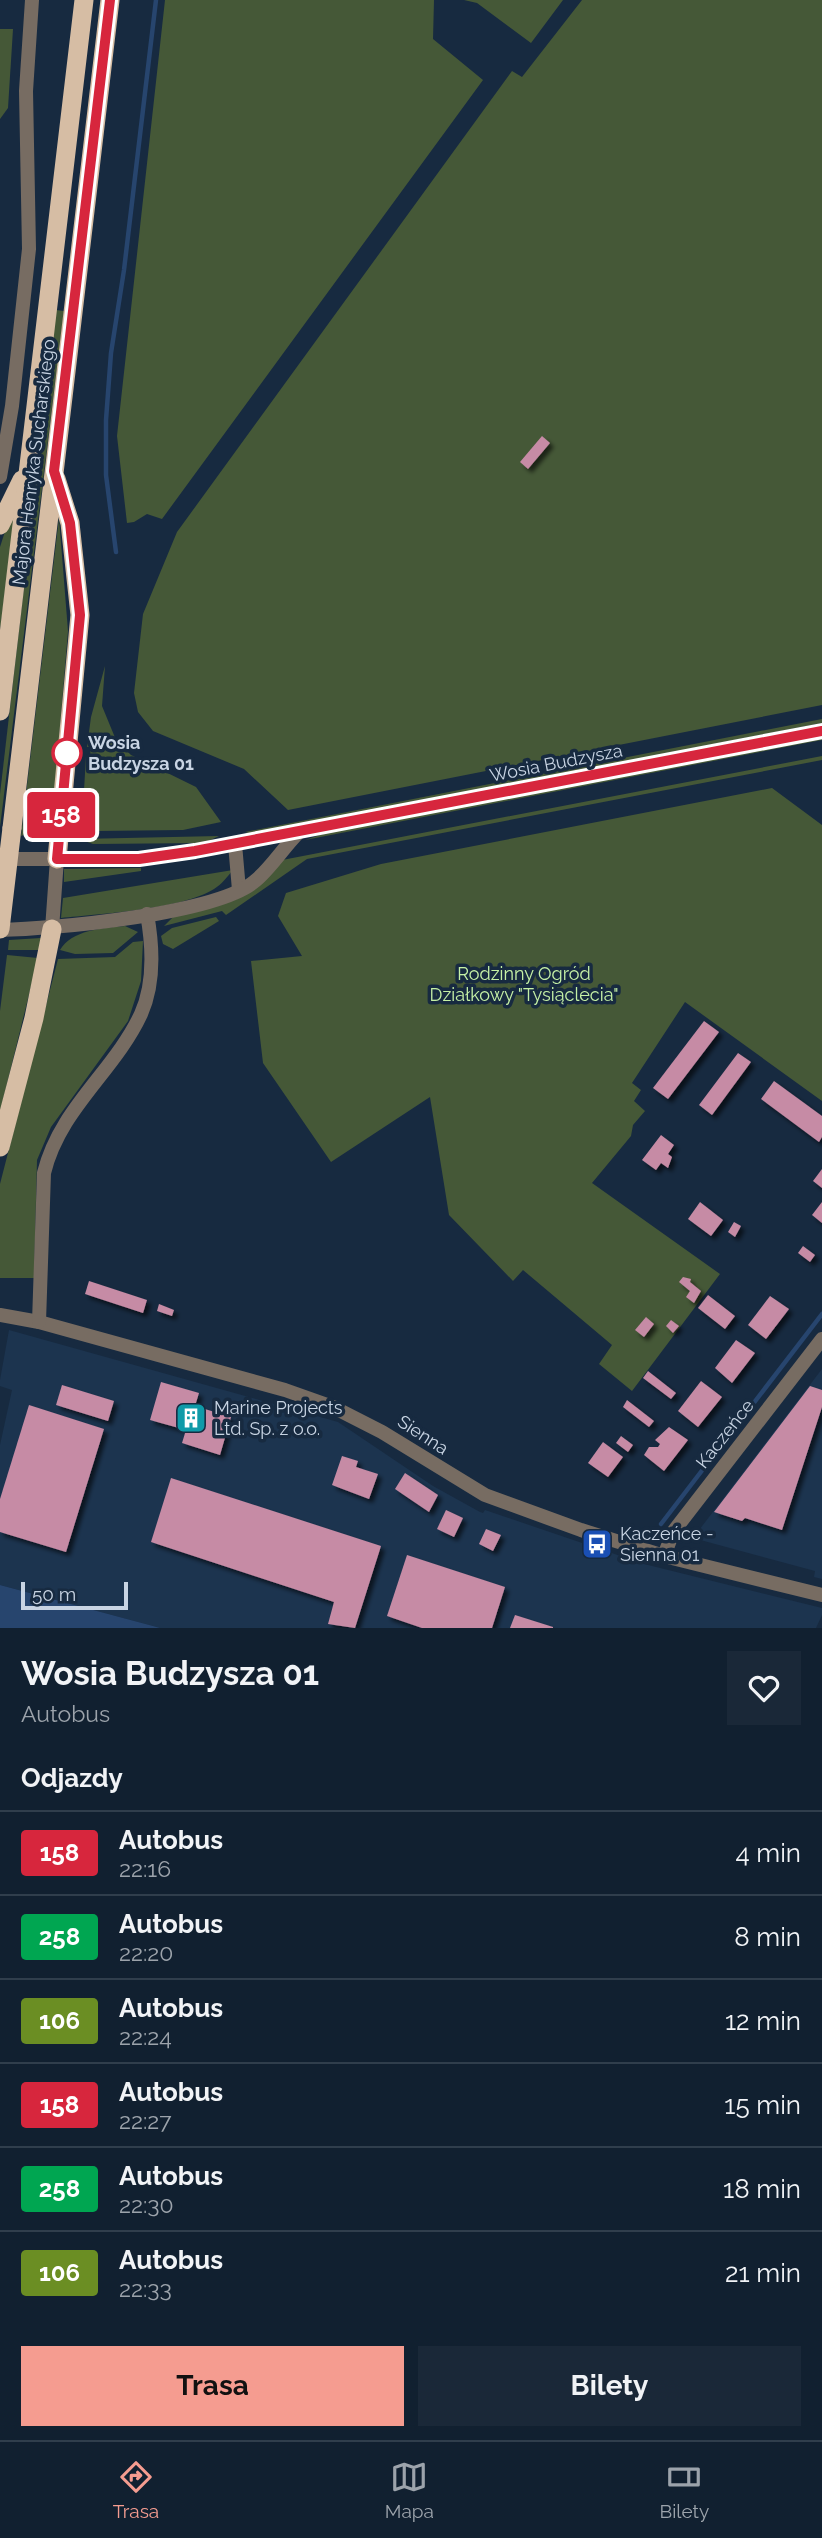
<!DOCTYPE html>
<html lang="pl">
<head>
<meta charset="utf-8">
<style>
  :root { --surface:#112030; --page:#1a2838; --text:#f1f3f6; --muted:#9ca3ab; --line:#303e4c; --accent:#f59c90 }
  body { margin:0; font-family:Raleway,sans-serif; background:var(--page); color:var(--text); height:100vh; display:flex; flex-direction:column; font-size:26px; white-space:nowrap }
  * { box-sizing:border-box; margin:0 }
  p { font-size:23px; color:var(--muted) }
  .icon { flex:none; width:38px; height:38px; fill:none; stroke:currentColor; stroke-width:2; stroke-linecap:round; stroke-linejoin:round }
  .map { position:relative; height:1628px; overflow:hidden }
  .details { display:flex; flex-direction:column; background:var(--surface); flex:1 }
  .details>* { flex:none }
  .badge { padding:0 14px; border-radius:5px; font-size:24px; line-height:46px }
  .scale { position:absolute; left:21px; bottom:18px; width:107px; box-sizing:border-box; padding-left:7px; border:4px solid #c8d4e3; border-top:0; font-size:19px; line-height:24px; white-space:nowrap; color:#c8d4e3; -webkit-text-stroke:5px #172a40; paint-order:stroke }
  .map>.badge { position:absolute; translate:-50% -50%; box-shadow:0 0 0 4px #fff }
  h2 { padding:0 21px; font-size:26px; line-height:63px }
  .round { display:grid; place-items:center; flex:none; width:74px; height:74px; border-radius:0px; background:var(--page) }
  .head { display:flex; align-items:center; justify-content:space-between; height:119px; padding:0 21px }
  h1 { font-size:33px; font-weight:700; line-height:52px }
  .cta { display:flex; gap:14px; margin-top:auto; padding:14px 21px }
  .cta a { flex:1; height:80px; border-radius:0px; background:var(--accent); color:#111; font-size:28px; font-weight:700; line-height:80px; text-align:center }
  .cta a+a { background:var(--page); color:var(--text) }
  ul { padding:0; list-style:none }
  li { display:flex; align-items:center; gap:21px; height:84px; padding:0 21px; border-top:2px solid var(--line) }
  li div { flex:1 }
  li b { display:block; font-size:26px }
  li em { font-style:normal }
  li .badge { min-width:77px; font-weight:700; text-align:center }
  .menu { display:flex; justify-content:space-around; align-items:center; height:98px; border-top:2px solid var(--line); background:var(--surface); font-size:19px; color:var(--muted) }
  .menu a { display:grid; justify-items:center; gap:4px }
  .menu .active { color:var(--accent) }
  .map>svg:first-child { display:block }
  .built { fill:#1c344f }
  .green { fill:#455837 }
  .water { fill:#27456e }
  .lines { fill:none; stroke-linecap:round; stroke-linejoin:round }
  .stream { stroke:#27456e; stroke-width:4.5 }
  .building { fill:#c68ba5; filter:url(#shadow) }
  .minor { stroke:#776c62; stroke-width:14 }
  .tertiary { stroke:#776c62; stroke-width:14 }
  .trunk { stroke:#d6bda4; stroke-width:19 }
  .trunk-bridge { stroke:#d6bda4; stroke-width:19 }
  .line-casing { stroke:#fff; stroke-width:16 }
  .line { stroke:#d7263d; stroke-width:10 }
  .stop-dot { fill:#fff; stroke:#d7263d; stroke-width:3.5 }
  .labels { text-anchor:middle; stroke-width:7; stroke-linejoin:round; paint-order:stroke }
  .street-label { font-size:18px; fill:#c8d4e3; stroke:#172a40 }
  .stop-label { font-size:18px; font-weight:bold; fill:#c8d4e3; stroke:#172a40; text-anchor:start }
  .park-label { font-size:18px; fill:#c6f1a6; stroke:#172a40 }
  .poi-label { font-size:18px; fill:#c8d4e3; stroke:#172a40; text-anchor:start }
</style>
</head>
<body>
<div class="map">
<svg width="822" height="1628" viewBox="0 0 822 1628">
  <defs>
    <filter id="shadow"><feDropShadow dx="4" dy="4" stdDeviation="2" flood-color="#0009"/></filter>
  </defs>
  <rect width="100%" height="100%" fill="#172a40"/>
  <g class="built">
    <path d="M9,1330L338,1422L433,1486L480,1512L483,1513L485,1510L644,1564L822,1608V1615L816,1628H160L0,1585V1445L12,1390L0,1386V1380Z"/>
    <path d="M822,1369V1579L814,1577L815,1571L693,1538Z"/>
  </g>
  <g class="green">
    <path d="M165,0H434L433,39L483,80L162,519L147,514L134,522L127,523L117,436Z"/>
    <path d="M464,0H563L531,43L477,3Z"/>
    <path d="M582,0H822V705L288,810L244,769L153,731L138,712L134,693L143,614L177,532L512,71L522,77Z"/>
    <path d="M0,29H13L8,108L0,119Z"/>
    <path d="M56,310L64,311L0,827V794Z"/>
    <path d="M11,513L14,519L0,632V547Z"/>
    <path d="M59,518L68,631L52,823L21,836Z"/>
    <path d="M105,666L102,706L116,740L131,755L196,787L221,822L183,830L95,831L82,825L86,756H90L91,747H87L91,717Z"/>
    <path d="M822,719V723L252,834L245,832Z"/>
    <path d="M822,737V740L305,840L329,832Z"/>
    <path d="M822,756V760L307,859L226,915L222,911L164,926L173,917L237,899L277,861Z"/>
    <path d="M772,788L822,825V1101L685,1002L632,1083L641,1090L634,1101L645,1111L633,1125L631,1136L592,1183L720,1274L632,1391L599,1364L612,1345L523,1270L513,1281L449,1215L430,1097L331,1162L263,1063L251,961L302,956L278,916L286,893L381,864Z"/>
    <path d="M219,836L204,843L93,844L79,839Z"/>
    <path d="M141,868V871L64,882V869Z"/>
    <path d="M233,870C227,877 222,884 214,889C183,909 99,914 61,918L63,898Z"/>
    <path d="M216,917L219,921L173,949L163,944L161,936L172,928Z"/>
    <path d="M125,926L138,932L113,953L75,954L60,950C72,930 102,928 125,926Z"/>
    <path d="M41,938L39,950H8L9,940Z"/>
    <path d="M143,941L141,981L128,1021L51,1127L37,1160L34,1278H0V1184L58,959L115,957L133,942Z"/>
    <path d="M7,955L38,958L0,1112V1011Z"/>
  </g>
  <path class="water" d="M0,1585L153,1626L160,1628H0Z"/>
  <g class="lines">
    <g class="stream">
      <path d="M116,552L106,475V420L111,353L124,270L156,0"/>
      <path d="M661,1524L822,1314"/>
    </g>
  </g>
  <g class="building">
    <path d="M542,436L550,443L528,469L520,462Z"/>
    <path d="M704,1021L719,1032L668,1099L653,1088Z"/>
    <path d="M738,1053L751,1062L712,1115L699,1105Z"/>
    <path d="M774,1081L822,1116V1137L819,1142L761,1099Z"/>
    <path d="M661,1135L674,1145L668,1154L672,1157L668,1168L661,1163L656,1170L642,1160Z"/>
    <path d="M822,1169V1188L813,1181Z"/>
    <path d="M700,1202L723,1220L711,1236L688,1219Z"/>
    <path d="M822,1202V1223L812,1215Z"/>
    <path d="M734,1222L741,1226L735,1237L728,1232Z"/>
    <path d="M803,1246L815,1255L810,1262L798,1253Z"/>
    <path d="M683,1277L691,1279L690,1282L701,1291L694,1303L686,1297L690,1291L679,1282Z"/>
    <path d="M89,1281L147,1300L143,1313L85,1294Z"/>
    <path d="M708,1295L735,1316L725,1329L698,1308Z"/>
    <path d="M770,1296L789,1309L766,1339L748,1325Z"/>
    <path d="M159,1304L174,1310L172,1316L157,1311Z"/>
    <path d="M646,1317L654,1324L644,1337L635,1330Z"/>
    <path d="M671,1320L679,1326L673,1333L666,1326Z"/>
    <path d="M736,1340L755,1353L732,1383L715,1368Z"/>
    <path d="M648,1371L676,1393L671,1399L643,1378Z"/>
    <path d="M701,1381L722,1397L698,1427L678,1411Z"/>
    <path d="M161,1382L199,1393L195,1406L231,1417L220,1455L182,1443L186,1430L150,1420Z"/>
    <path d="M62,1385L114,1401L108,1421L56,1405Z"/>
    <path d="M810,1386L822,1390V1407L782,1530L745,1518L742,1521L714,1512Z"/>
    <path d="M627,1400L654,1421L649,1427L623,1407Z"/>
    <path d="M29,1405L104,1429L66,1552L0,1532V1499Z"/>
    <path d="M669,1427L688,1440L664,1471L644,1455L649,1447H658L660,1444L655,1440Z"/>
    <path d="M621,1436L633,1445L628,1452L616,1443Z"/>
    <path d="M603,1442L623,1457L608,1477L588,1463Z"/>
    <path d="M342,1456L358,1461L356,1467L378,1474L369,1499L332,1485Z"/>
    <path d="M405,1473L438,1495L429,1512L395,1489Z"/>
    <path d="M171,1478L381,1546L355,1628L328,1624L334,1602L151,1542Z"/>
    <path d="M446,1510L463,1518L454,1537L437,1529Z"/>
    <path d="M486,1529L501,1535L493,1551L479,1544Z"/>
    <path d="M407,1555L505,1587L492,1628H422L387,1616Z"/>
    <path d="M515,1615L553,1627V1628H510Z"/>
  </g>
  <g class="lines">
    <g class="minor">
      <path d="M0,477L12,406L29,249L26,91L32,0"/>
      <path d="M0,1315L39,1322L285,1390L333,1407L382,1432L485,1495L581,1530L664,1556L822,1595"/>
      <path d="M39,1322L44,1173C60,1108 114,1072 141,1014C155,983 153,947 147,914"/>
      <path d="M664,1556L673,1532L822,1339"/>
    </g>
    <g class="tertiary">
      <path d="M235,844L239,890"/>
      <path d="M1,859H139L195,851L822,731"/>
      <path d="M52,929L57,859"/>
      <path d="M0,930C53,929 217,914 255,881C270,869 284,847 298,833"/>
    </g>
    <g class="trunk">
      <path d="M56,479L70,523L80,615L57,859"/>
      <path d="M0,525L22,480"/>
      <path d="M0,711L84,0"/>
      <path d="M12,828L110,0"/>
      <path d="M0,1147L34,1018L52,929"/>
    </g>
    <path class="trunk-bridge" d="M0,929L12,828"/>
  </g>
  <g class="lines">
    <g class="line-casing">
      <path id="line" d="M110,0L54,471L70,523L80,615L57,859H139L195,851L822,731"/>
    </g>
    <use href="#line" class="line"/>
  </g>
  <defs>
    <g id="building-square" transform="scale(1.575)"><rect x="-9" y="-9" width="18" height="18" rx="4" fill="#0f9aa8" stroke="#172a40"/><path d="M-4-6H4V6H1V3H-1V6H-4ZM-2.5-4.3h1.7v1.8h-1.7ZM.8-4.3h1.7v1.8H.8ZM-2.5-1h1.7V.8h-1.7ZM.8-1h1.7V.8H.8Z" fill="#fff"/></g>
    <g id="bus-square" transform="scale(1.575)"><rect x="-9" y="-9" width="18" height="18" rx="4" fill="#1a4fb4" stroke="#172a40"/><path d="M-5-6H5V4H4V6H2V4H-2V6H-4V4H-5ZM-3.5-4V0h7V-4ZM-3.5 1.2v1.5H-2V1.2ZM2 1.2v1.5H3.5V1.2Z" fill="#fff"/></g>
  </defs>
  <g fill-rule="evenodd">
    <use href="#building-square" x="191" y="1418"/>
    <use href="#bus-square" x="597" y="1544"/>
  </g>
  <circle class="stop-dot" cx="67" cy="753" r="14"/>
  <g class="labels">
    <g class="street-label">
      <text transform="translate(34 462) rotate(-83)" y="6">Majora Henryka Sucharskiego</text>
      <text transform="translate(556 763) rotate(-11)" y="6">Wosia Budzysza</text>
      <text transform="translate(725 1434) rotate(-52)" y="6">Kaczeńce</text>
      <text transform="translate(423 1435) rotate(33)" y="6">Sienna</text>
    </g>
    <g class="stop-label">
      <text x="88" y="749">Wosia<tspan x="88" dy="21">Budzysza 01</tspan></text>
    </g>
    <g class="park-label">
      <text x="524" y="980">Rodzinny Ogród<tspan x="524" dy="21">Działkowy "Tysiąclecia"</tspan></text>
    </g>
    <g class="poi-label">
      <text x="214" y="1414">Marine Projects<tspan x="214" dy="21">Ltd. Sp. z o.o.</tspan></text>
      <text x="620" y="1540">Kaczeńce -<tspan x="620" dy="21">Sienna 01</tspan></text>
    </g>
  </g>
</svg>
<div class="scale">50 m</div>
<b class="badge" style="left:61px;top:815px;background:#d7263d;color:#fff">158</b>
</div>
<section class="details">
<div class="head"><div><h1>Wosia Budzysza 01</h1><p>Autobus</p></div><a class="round"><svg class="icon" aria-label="heart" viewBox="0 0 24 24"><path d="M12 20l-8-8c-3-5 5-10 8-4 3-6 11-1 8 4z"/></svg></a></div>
<h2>Odjazdy</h2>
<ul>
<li><span class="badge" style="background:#d7263d;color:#fff">158</span><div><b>Autobus</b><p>22:16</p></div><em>4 min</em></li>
<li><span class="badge" style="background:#00a651;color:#fff">258</span><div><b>Autobus</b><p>22:20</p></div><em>8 min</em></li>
<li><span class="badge" style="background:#6b8e23;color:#fff">106</span><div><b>Autobus</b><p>22:24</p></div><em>12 min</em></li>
<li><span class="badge" style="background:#d7263d;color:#fff">158</span><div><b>Autobus</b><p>22:27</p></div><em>15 min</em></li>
<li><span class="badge" style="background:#00a651;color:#fff">258</span><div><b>Autobus</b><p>22:30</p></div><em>18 min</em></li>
<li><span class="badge" style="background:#6b8e23;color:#fff">106</span><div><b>Autobus</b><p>22:33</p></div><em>21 min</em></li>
</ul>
<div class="cta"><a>Trasa</a><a>Bilety</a></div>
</section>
<nav class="menu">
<a class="active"><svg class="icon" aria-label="directions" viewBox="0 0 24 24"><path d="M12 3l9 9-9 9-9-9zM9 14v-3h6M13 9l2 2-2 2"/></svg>Trasa</a>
<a><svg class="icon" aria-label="map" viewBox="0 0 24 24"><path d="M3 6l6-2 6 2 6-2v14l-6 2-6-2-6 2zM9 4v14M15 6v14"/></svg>Mapa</a>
<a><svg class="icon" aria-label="tickets" viewBox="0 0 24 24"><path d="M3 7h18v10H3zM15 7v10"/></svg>Bilety</a>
</nav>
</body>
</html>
